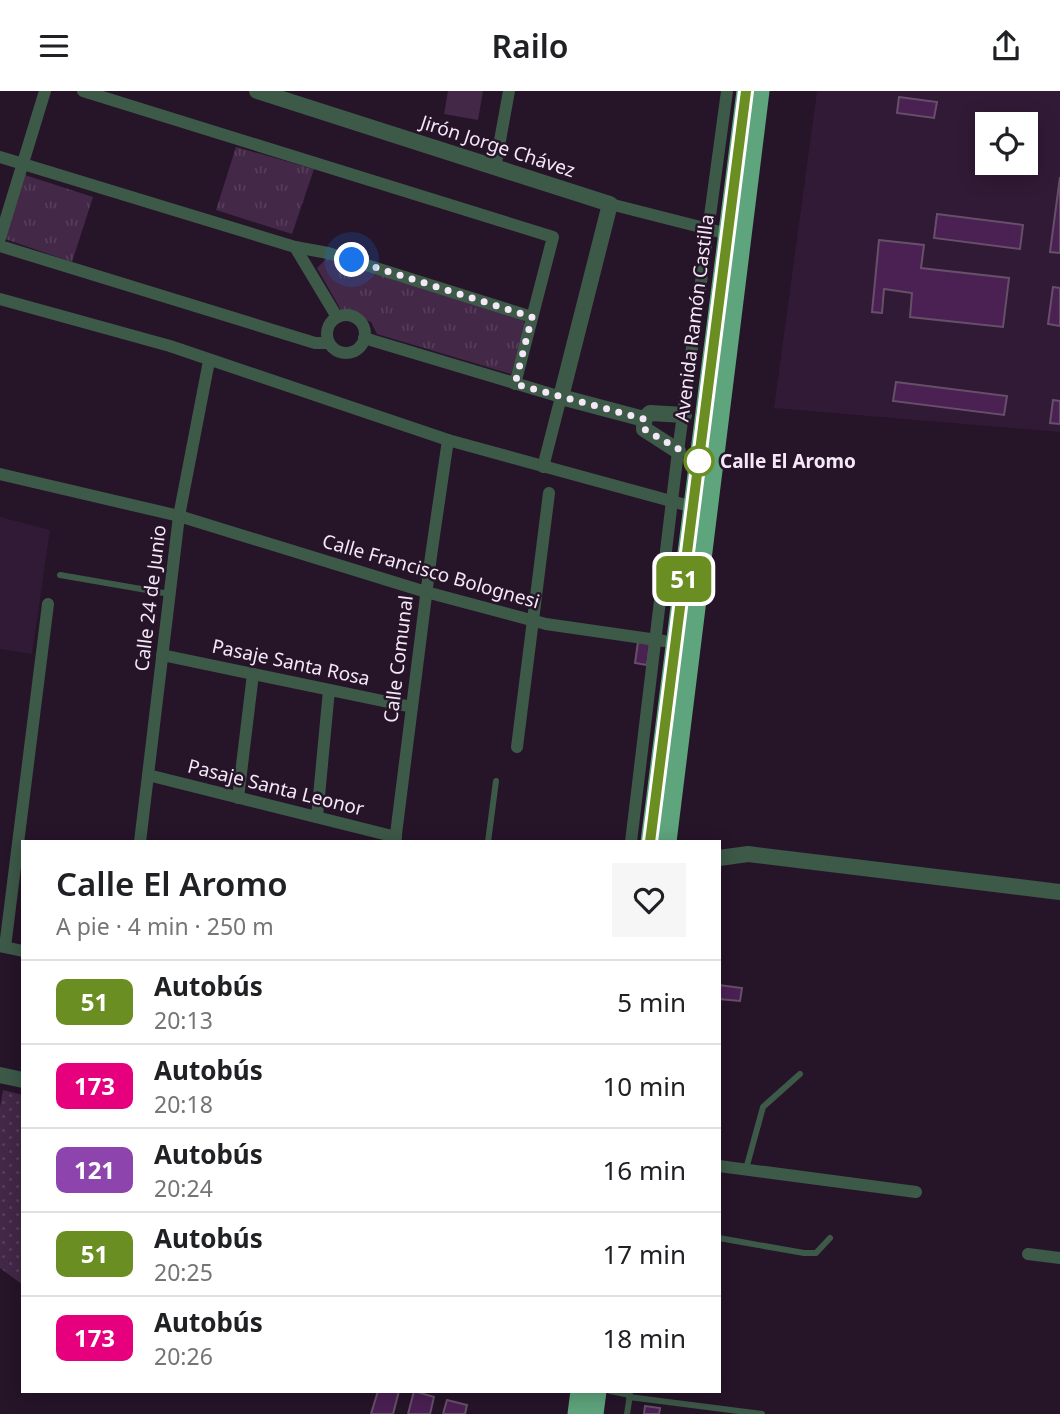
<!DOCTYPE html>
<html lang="es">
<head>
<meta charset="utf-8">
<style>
  :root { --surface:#fff; --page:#f6f6f6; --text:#202124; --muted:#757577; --line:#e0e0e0 }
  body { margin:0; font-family:"Noto Sans",sans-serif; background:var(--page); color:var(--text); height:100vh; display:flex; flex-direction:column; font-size:26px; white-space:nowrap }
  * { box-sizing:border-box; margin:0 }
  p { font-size:23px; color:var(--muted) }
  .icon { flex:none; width:38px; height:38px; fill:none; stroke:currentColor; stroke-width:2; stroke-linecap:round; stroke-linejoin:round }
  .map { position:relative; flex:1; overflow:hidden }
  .details { position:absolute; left:21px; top:749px; width:700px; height:553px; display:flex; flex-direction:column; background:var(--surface); border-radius:0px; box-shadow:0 4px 18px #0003 }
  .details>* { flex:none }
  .badge { padding:0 14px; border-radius:10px; font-size:24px; line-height:46px }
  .buttons { position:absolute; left:975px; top:21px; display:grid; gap:14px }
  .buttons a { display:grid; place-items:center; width:63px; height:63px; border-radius:0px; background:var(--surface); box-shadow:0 4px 18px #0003; font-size:35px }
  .you { position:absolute; width:35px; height:35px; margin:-18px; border:5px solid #fff; border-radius:50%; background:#1a73e8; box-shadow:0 0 0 10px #1a73e833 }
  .map>.badge { position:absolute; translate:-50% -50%; box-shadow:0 0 0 4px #fff }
  .round { display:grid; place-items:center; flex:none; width:74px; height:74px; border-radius:0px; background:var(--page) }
  .headline { display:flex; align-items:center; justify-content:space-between; height:119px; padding:0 35px }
  h1 { font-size:33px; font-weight:600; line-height:52px }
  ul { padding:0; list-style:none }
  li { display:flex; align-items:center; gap:21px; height:84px; padding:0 35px; border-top:2px solid var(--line) }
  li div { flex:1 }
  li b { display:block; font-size:26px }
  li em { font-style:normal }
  li .badge { min-width:77px; font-weight:700; text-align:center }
  header { display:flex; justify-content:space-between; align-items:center; height:91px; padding:0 35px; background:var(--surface); font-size:32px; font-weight:600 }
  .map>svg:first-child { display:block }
  .built { fill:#311a35; fill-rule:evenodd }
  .grass { fill:url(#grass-dots) }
  .park { fill:url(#park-tufts) }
  .pitch { fill:#432848 }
  .building { fill:#4b2053; stroke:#665069; stroke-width:2 }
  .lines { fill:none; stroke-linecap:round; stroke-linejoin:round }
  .service { stroke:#3d5948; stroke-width:6 }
  .minor { stroke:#3d5948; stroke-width:12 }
  .tertiary { stroke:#3d5948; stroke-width:16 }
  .trunk { stroke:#5ea47c; stroke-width:19 }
  .line-casing { stroke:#fff; stroke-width:16 }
  .line { stroke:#6b8e23; stroke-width:10 }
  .walk { stroke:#f4e7f6; stroke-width:7; stroke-dasharray:0 12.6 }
  .stop-dot { fill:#fff; stroke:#6b8e23; stroke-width:3.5 }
  .labels { text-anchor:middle; stroke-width:5; stroke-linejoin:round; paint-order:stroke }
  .street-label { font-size:19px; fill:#f4e7f6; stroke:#261429 }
  .stop-label { font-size:19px; font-weight:bold; fill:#f4e7f6; stroke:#261429; text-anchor:start }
</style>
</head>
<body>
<header><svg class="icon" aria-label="menu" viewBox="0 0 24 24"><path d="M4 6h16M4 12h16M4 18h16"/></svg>Railo<svg class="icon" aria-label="share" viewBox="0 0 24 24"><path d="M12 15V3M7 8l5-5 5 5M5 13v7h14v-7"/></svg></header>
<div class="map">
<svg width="1060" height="1323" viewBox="0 0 1060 1323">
  <defs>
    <pattern id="grass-dots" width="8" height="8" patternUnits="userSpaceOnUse" patternTransform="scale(1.75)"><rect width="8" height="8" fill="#432848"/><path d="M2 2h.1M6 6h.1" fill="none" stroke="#563d5a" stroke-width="1.8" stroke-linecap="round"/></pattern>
    <pattern id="park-tufts" width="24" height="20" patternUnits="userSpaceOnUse" patternTransform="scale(1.75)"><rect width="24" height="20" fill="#432848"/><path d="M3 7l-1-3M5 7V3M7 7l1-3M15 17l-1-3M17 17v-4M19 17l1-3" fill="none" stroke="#563d5a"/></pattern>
  </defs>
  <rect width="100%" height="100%" fill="#261429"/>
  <g class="built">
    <path d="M817,0H1060V341L774,317ZM987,33H1026V72H987Z"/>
    <path d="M0,426L50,439L32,563L0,558Z"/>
  </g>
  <path class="grass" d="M3,999L23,1004V1194L0,1177V1016Z"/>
  <g class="park">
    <path d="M236,56L314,78L292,143L216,119Z"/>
    <path d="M25,84L93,106L72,171L5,148Z"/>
    <path d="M327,167L523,228L525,235L511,283L377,243L371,231L341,219L317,177Z"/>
  </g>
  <path class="pitch" d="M448,0H483L478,29L444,23Z"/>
  <g class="building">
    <path d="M899,6L937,11L934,27L897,22Z"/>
    <path d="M1060,86V162L1050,161Z"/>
    <path d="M937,123L1023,134L1020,158L934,147Z"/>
    <path d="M879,149L924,154L921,177L1009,187L1003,236L910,226L912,202L884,198L882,222L872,221Z"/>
    <path d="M1053,196L1060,197V235L1048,233Z"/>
    <path d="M896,291L1007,305L1004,324L893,310Z"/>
    <path d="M1053,309L1060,310V333L1050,332Z"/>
    <path d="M638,551L650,553L647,574L635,572Z"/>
    <path d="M719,894L742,897L740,910L719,908Z"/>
    <path d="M378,1300H399L393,1323H371Z"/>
    <path d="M414,1300L434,1306L430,1323H408Z"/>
    <path d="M447,1309L467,1314L465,1323H443Z"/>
    <path d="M645,1315L660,1317L659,1323H644Z"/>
  </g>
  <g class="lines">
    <g class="service">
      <path d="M60,484L170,503"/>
      <path d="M488,751L496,690"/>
      <path d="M746,1078L763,1016L800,983"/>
      <path d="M719,1147L804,1162H816L830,1147"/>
      <path d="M610,1300L630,1304L627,1323"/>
      <path d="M629,1306L762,1323"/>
    </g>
    <g class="minor">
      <path d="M83,0L553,146L515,293"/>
      <path d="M0,66L295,156L328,162L532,226"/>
      <path d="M495,77L509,0"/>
      <path d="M610,113L728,143"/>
      <path d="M0,147L45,0"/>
      <path d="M0,155L315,252H329"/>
      <path d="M295,156L337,226"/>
      <path d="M0,208L170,255L448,349L693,416"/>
      <circle cx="346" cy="243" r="19"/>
      <path d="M364,247L561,306L543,376"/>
      <path d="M0,383L179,425L426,501L546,533L664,550"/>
      <path d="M162,564L412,616"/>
      <path d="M517,656L549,402"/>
      <path d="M148,684L396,746"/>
      <path d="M238,707L253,583"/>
      <path d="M317,726L329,599"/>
      <path d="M140,751L179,425L209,270"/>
      <path d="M395,751L431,465L448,349"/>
      <path d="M631,751L678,360L727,0"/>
      <path d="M0,855L23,860"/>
      <path d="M5,856L48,513"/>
      <path d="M719,1075L916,1101"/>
      <path d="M1028,1163L1060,1167"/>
    </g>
    <g class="tertiary">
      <path d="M257,0L610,113L561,306L644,328"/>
      <path d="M678,360L644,338V328L650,322L684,324"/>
      <path d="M719,767L748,763L1060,801"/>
      <path d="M0,984L23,989"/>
    </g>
    <g class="trunk">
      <path d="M650,751L746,0"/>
      <path d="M667,751L760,0"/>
      <path d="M577,1323L580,1300"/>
      <path d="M594,1323L597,1300"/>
    </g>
  </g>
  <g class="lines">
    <g class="line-casing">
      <path id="line" d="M650,751L746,0"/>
    </g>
    <use href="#line" class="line"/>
    <path class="walk" d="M352,169L532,226L515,293L644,328V338L699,370"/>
  </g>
  <circle class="stop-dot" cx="699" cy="370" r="14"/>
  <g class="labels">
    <g class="street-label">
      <text transform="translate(498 55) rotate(18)" y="7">Jirón Jorge Chávez</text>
      <text transform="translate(694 227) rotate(-83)" y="7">Avenida Ramón Castilla</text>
      <text transform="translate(431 480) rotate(16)" y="7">Calle Francisco Bolognesi</text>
      <text transform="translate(150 507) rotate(-83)" y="7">Calle 24 de Junio</text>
      <text transform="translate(398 568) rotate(-83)" y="7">Calle Comunal</text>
      <text transform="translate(291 571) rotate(12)" y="7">Pasaje Santa Rosa</text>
      <text transform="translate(276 696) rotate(14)" y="7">Pasaje Santa Leonor</text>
    </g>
    <g class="stop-label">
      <text x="720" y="377">Calle El Aromo</text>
    </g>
  </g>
</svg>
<div class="buttons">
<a><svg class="icon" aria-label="locate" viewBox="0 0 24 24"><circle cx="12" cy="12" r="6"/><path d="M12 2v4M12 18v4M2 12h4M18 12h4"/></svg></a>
</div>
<div class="you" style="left:352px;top:169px"></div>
<b class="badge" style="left:684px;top:488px;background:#6b8e23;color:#fff">51</b>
<section class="details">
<div class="headline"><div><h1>Calle El Aromo</h1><p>A pie · 4 min · 250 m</p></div><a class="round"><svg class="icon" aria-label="heart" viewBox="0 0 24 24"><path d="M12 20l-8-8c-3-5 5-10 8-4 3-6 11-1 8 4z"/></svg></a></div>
<ul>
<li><span class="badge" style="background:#6b8e23;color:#fff">51</span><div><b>Autobús</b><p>20:13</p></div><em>5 min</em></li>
<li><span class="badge" style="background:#e6007e;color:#fff">173</span><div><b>Autobús</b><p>20:18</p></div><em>10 min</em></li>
<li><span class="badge" style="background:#8e44ad;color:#fff">121</span><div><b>Autobús</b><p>20:24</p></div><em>16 min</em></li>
<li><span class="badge" style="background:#6b8e23;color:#fff">51</span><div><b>Autobús</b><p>20:25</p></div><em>17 min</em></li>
<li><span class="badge" style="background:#e6007e;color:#fff">173</span><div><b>Autobús</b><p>20:26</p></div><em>18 min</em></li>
</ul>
</section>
</div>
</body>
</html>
